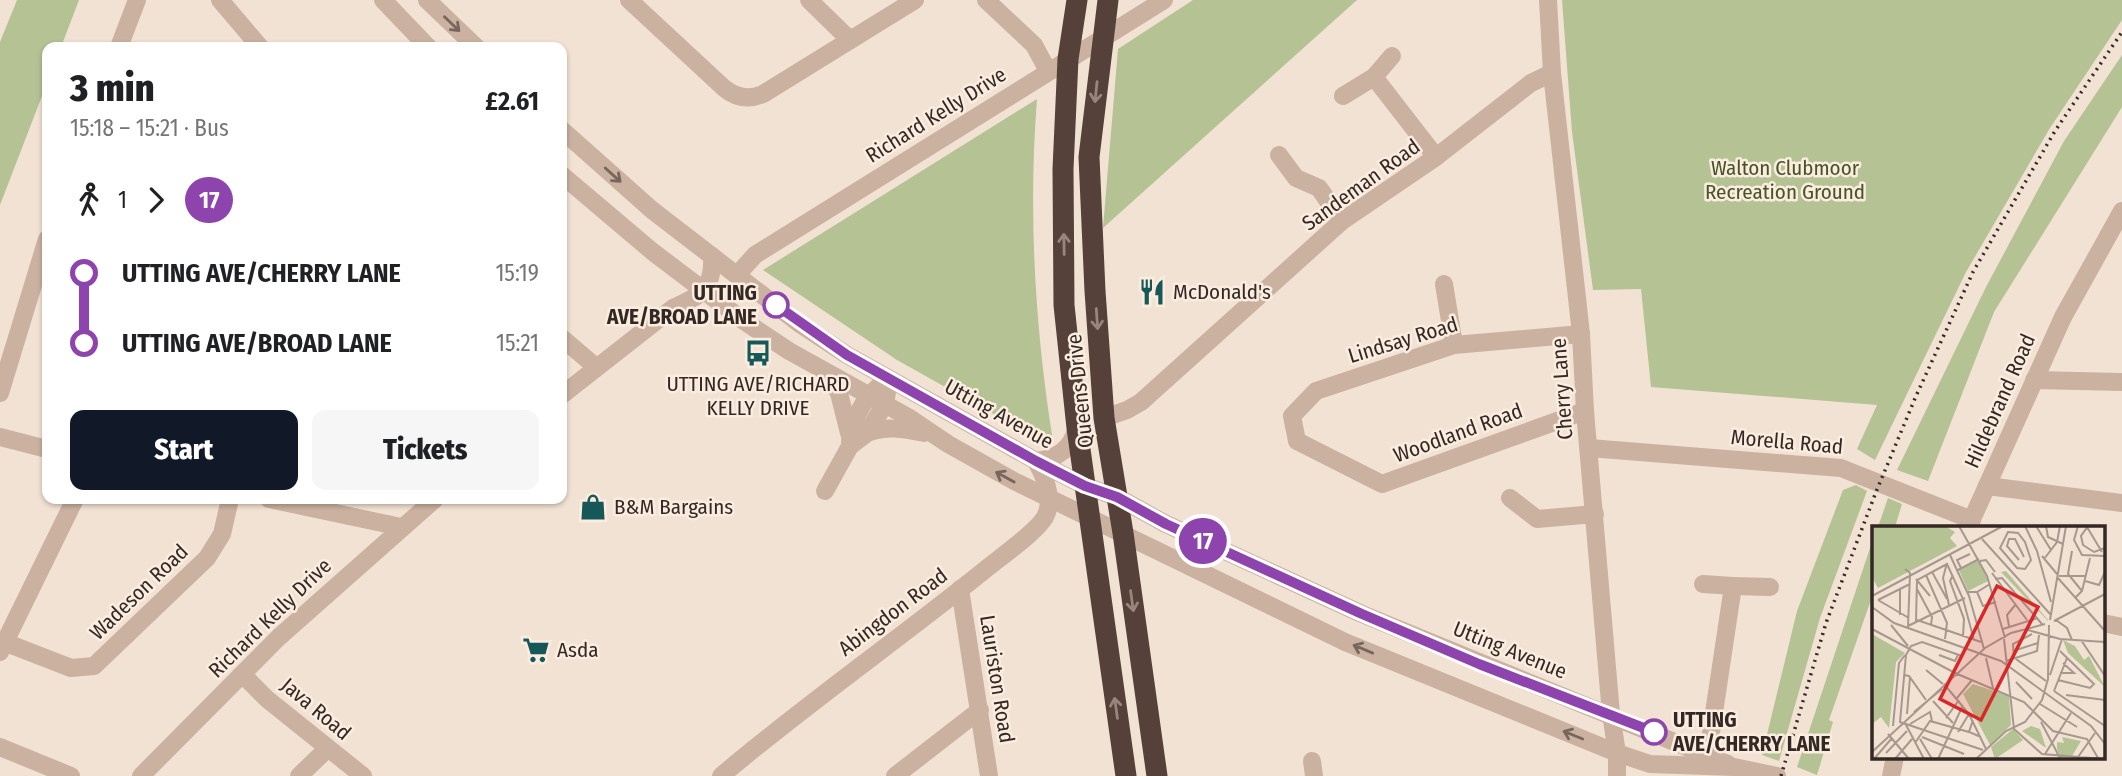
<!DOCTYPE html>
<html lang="en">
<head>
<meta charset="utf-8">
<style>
  :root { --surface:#fff; --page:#f6f6f6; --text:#202124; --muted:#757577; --accent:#111827 }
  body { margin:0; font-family:"Fira Sans Condensed",sans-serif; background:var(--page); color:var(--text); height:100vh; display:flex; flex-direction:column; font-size:26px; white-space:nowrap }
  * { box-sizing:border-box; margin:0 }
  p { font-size:23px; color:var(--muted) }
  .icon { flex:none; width:38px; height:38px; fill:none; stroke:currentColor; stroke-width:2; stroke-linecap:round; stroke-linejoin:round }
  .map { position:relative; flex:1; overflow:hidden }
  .panel { position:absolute; left:42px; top:42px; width:525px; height:462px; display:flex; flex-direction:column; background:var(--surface); border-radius:14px; box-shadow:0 2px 5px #0004 }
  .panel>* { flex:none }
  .badge { padding:0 14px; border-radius:23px; font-size:24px; line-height:46px }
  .map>.badge { position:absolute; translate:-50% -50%; box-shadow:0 0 0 4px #fff }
  .legs { display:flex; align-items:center; gap:10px; height:77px; padding:0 28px; font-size:23px }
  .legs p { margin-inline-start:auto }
  .head { display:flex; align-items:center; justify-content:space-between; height:119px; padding:0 28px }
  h1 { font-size:38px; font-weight:800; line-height:52px }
  .cta { display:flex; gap:14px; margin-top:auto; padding:14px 28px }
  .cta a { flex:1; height:80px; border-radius:14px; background:var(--accent); color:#fff; font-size:28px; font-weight:800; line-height:80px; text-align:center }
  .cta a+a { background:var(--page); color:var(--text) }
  ul { padding:0 28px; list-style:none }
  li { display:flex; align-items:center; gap:24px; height:70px; font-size:26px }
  li i { display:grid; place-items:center; width:10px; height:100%; margin:0 9px; background:currentColor }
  li i::after { content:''; width:18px; height:18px; margin:-9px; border:5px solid; border-radius:50%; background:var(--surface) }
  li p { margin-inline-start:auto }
  li:first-child i { background:linear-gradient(#0000 50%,currentColor 0) }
  li:last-child i { background:linear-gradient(currentColor 50%,#0000 0) }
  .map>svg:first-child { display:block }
  .green { fill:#b5c294 }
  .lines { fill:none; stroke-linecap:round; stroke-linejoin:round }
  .minor { stroke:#cbb1a0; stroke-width:18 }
  .highway { stroke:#56413a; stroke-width:21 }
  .rail { stroke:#342824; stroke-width:3.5; stroke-dasharray:2 5; stroke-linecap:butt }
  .oneway { stroke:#78665c }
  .oneway2 { stroke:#98867c }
  .line-1-casing { stroke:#fff; stroke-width:16 }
  .line-1 { stroke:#8e44ad; stroke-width:10 }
  .stop-1-dot { fill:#fff; stroke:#8e44ad; stroke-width:3.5 }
  .labels { text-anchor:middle; stroke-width:5; stroke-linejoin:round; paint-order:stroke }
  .street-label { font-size:21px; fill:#342824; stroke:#faede0 }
  .park-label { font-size:21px; fill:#465426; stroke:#faede0 }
  .poi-label { font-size:21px; fill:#342824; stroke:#faede0; text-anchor:start }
  .stop-label { font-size:21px; font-weight:bold; fill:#342824; stroke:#faede0; text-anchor:end }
  .inset-road { fill:none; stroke:#a6988e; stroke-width:2 }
  .view { fill:#d62828; fill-opacity:0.15; stroke:#d62828; stroke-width:3.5 }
  .inset-edge { fill:none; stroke:#342824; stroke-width:3.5 }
</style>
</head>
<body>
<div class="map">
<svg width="2122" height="776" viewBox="0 0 2122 776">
  <rect width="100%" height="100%" fill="#f2e2d4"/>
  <g class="green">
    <path d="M17,0H79L61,47H47V83L0,205V42Z"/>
    <path d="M1193,0H1357L1103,228L1118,49Z"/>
    <path d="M1562,0H2122V20L2050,128L1966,272L1875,460L1857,449L1877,405L1651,387L1641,289L1593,290L1572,132Z"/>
    <path d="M2122,55V107L1994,312L1928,481L1897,470L1986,287L2064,141Z"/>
    <path d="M1037,99C1028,213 1035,329 1053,441L1047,444L897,360L763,270Z"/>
    <path d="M1856,485L1867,491L1820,618L1779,761L1762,755L1797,611L1843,490Z"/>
    <path d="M1888,498L1902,504L1895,527H1878Z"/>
    <path d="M1873,539V594L1829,720L1833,722L1817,775L1797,767Z"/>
  </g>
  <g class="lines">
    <g class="minor">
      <path d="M220,0L260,47"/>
      <path d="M383,0L428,47"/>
      <path d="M427,0L476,47"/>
      <path d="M629,0L724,88C736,98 749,100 763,94L915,0"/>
      <path d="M809,0L850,40"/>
      <path d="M986,0L1034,45L1048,71"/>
      <path d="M1548,0L1552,73L1581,334L1585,411L1611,714L1617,753V776"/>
      <path d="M119,47L137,0"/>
      <path d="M1374,77L1392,56"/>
      <path d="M1343,96L1374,77L1436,157"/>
      <path d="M562,130L652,210L800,324L847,355L1036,461L1085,486L1117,497L1166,524L1362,614L1728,764"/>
      <path d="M1279,155L1296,178L1319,188L1342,221"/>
      <path d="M562,175L653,252L744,321L789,351L908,417L948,444L1014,481L1345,642L1617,753L1650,764L1734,767L1777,776"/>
      <path d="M737,275L755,255L1164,0"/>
      <path d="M1444,284L1454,345"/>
      <path d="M1581,334L1454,345L1316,391L1292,416L1297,441L1382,484L1585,411"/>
      <path d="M562,338L596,367"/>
      <path d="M827,375L839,393L849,433"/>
      <path d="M2034,380L2122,382"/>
      <path d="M0,393L47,239"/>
      <path d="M562,395L673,308C701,296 714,288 712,256"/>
      <path d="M1104,418L1127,410L1141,402L1342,221L1436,157L1531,83L1552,73"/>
      <path d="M867,433C887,425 905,429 924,433"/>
      <path d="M0,437L47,449"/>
      <path d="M850,446C849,425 862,401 878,387"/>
      <path d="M1589,448L1841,468L1972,520"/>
      <path d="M1987,486L2122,503"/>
      <path d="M825,491L850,446L867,433L885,404L887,392"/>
      <path d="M1510,498L1537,519L1595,514"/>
      <path d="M269,499L401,527"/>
      <path d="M1968,528L2063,317L2122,211"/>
      <path d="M1703,584L1733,586L1706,766"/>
      <path d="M1733,586L1770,587"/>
      <path d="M960,589L989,776"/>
      <path d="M2103,623L2122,627"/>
      <path d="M4,642L71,668L94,666L207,558L222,534L230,499"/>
      <path d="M0,652L75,499"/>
      <path d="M242,674L267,699L363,776"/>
      <path d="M0,747L71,776"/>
      <path d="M1312,761L1314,776"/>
      <path d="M141,776L278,638L435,499"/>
      <path d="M299,776L327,749"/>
      <path d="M721,776C805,705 895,642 981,573C997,559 1035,534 1045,517C1054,500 1045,477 1036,461C1057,459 1071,449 1077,428"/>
      <path d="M895,776L980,710"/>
      <path d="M1891,776L1895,757"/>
    </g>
    <g class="highway">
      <path d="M1077,0L1068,59L1063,169L1064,305L1077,428L1126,776"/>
      <path d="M1108,0L1089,157L1095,291L1104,418L1123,533L1157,776"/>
    </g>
    <path class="rail" d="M1781,776L1826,623L1876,492L1916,396L1973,272L2055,131L2122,32"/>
  </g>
  <defs><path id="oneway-shaft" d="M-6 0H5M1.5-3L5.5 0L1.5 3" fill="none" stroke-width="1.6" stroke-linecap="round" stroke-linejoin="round" transform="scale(1.75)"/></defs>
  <g class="oneway">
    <use href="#oneway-shaft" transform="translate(452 24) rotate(44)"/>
    <use href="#oneway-shaft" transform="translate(613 175) rotate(42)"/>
    <use href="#oneway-shaft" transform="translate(1005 477) rotate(-151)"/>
    <use href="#oneway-shaft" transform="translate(1363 649) rotate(-157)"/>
    <use href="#oneway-shaft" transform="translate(1573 735) rotate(-158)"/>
  </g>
  <g class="oneway2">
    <use href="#oneway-shaft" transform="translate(1096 92) rotate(96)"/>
    <use href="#oneway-shaft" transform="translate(1064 244) rotate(-91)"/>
    <use href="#oneway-shaft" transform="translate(1097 319) rotate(86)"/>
    <use href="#oneway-shaft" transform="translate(1132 601) rotate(82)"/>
    <use href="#oneway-shaft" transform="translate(1116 708) rotate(-98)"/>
  </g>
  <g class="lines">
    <g class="line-1-casing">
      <path id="line-1" d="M776,305L847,355L1036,461L1085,486L1117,497L1166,524L1362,614L1479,664L1654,732"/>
    </g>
    <use href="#line-1" class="line-1"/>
  </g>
  <defs>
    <g id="restaurant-bare" transform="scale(2.1)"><path d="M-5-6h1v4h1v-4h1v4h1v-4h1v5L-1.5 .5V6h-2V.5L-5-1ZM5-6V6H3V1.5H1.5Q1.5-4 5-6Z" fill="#165858" stroke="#faede0" stroke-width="2.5" paint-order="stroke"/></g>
    <g id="bus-bare" transform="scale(2.1)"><path d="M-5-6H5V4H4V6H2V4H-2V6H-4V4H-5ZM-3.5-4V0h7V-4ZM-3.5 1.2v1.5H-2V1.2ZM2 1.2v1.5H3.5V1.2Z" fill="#165858" stroke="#faede0" stroke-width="2.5" paint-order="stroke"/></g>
    <g id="shop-bare" transform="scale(2.1)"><path d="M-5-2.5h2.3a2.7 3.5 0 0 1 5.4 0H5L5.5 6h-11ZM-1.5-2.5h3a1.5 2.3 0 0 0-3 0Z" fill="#165858" stroke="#faede0" stroke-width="2.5" paint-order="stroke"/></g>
    <g id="supermarket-bare" transform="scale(2.1)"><path d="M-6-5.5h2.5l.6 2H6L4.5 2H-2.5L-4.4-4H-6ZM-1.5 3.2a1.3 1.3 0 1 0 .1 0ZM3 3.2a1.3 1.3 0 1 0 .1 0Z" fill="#165858" stroke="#faede0" stroke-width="2.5" paint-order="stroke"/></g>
  </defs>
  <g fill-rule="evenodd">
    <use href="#restaurant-bare" x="1152" y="292"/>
    <use href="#bus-bare" x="758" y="353"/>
    <use href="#shop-bare" x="593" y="507"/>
    <use href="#supermarket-bare" x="536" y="650"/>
  </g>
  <g class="stop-1-dot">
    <circle cx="776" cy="305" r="12"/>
    <circle cx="1654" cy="732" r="12"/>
  </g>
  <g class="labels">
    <g class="street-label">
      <text transform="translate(936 115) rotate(-32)" y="7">Richard Kelly Drive</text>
      <text transform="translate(1361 185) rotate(-36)" y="7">Sandeman Road</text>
      <text transform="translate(1403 340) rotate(-17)" y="7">Lindsay Road</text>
      <text transform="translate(1562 389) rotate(-94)" y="7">Cherry Lane</text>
      <text transform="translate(1080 391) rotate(-96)" y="7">Queens Drive</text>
      <text transform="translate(2000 401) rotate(-66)" y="7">Hildebrand Road</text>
      <text transform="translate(999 414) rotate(29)" y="7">Utting Avenue</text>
      <text transform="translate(1458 433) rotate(-20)" y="7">Woodland Road</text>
      <text transform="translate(1787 442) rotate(5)" y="7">Morella Road</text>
      <text transform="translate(139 592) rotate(-44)" y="7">Wadeson Road</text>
      <text transform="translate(893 612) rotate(-37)" y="7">Abingdon Road</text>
      <text transform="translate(270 618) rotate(-44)" y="7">Richard Kelly Drive</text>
      <text transform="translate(1510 650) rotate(22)" y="7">Utting Avenue</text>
      <text transform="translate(997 679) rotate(81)" y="7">Lauriston Road</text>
      <text transform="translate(316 709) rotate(40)" y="7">Java Road</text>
    </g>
    <g class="park-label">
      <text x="1785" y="175">Walton Clubmoor<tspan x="1785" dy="24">Recreation Ground</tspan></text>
    </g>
    <g class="poi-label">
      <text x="1173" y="299">McDonald's</text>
      <text x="758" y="391" text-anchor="middle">UTTING AVE/RICHARD<tspan x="758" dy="24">KELLY DRIVE</tspan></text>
      <text x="614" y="514">B&amp;M Bargains</text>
      <text x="557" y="657">Asda</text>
    </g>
    <g class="stop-label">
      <text x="757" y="300">UTTING<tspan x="757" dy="24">AVE/BROAD LANE</tspan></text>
      <text x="1673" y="727" text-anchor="start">UTTING<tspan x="1673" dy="24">AVE/CHERRY LANE</tspan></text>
    </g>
  </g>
  <g transform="translate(1872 526)">
    <rect width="233" height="233" fill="#f2e2d4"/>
    <path d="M0,0H73L83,6L78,12L85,20L6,62L0,51ZM107,34L116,55L96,65L87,44ZM134,45L176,94V95L129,46ZM0,108L33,127L24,136L17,202L9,191L0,198ZM191,114L203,120L212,134L217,130L233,161L196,127ZM101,158L137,170L139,199L118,219L91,168ZM159,200L168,203L174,222L150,205ZM141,203L151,214L123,233L119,221ZM190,211L209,215L200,230L188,229L185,223V216L192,217Z" fill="#b5c294"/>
    <path class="inset-road" d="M87,0L115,50L133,112M153,0L165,25L179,76M164,0L179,24M174,0L176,11L191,18M206,0L202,14L210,29L233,30M216,0L209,10L211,19L222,26L233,22M215,1L230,26M136,6L146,7L153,16L159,34L153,43L145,42L128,22ZM110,13L179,89M200,25L196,48L210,65M78,29L97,70L112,123M170,30L185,48M172,33L185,16L188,0M147,34L135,20L137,13H143L152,31M108,35L114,34L123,46M75,37L71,52L77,79M89,42L85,34L98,28M33,43L38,47L36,101M86,44L107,33M60,46L75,73M120,47L155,94M54,49L75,97L73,113M81,49L78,55L92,93L91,110M187,50H214M185,51L233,105M44,53L58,70M123,53L130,52L170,98M213,55L227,59L233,46M45,63L60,91L59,99M96,66H105L118,58M105,66L111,80L124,76M0,70L131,0M204,71L210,65L218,32M6,74L37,92M6,74L38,58M0,81L22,97L129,135L219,200L233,218M28,89V63M45,94L109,116M178,94L194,0M184,94L195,102L200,114M44,95L45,54L75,38L91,73L102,114M182,95L233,68M19,99L36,120M36,100L93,72M137,100L135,89L144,78M0,103L83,147L152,176L181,205L215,213L226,232M131,103L166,92M156,104L188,113L233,116M132,113L142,203L170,228L232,233M209,114L233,150M141,125L166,117M67,129L83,135L86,129M90,130L50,116L39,120L34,129L28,196L111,224M114,132L121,162M142,133L141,118L160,108M144,133L174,155M134,135L165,125L167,109M54,144L71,158M188,147H202L191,137M32,149L37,150L54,174M178,149L190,113M186,154L218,162L222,158L188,125M144,156L160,173M72,158L97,188L114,223M182,165L233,200M182,165L195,132M194,169L233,174M85,172L100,154M61,175L81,197M168,178L205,201M42,186L70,163M35,188L38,151M74,192L87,174M101,194L97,206L109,211M169,196L188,232M33,197L52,233M38,198L58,186L60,195M21,200L27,137L33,129M86,206L97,188M16,208L37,233M50,211L92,228M48,213L60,233M43,217L58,195L97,206M0,226L113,122L139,107L173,98M14,227L35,205M173,228L199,187M206,231L223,207M2,233L20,212M23,233L40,213M66,233L91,179M104,233L134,205L153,196L170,174L176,153L177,99"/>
    <path class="view" d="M125,60L166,81L109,194L68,173Z"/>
    <rect width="233" height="233" class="inset-edge"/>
  </g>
</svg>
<b class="badge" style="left:1203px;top:541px;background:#8e44ad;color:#fff">17</b>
<section class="panel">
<div class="head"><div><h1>3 min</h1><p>15:18 – 15:21 · Bus</p></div><b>£2.61</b></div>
<div class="legs"><svg class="icon" aria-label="walk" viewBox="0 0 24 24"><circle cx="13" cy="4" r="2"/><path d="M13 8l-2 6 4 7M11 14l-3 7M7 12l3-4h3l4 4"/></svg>1<svg class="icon" aria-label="forward" viewBox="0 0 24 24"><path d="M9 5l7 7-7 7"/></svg><b class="badge" style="background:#8e44ad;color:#fff">17</b></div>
<ul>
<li><i style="color:#8e44ad"></i><b>UTTING AVE/CHERRY LANE</b><p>15:19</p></li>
<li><i style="color:#8e44ad"></i><b>UTTING AVE/BROAD LANE</b><p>15:21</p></li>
</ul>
<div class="cta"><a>Start</a><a>Tickets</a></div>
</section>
</div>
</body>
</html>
